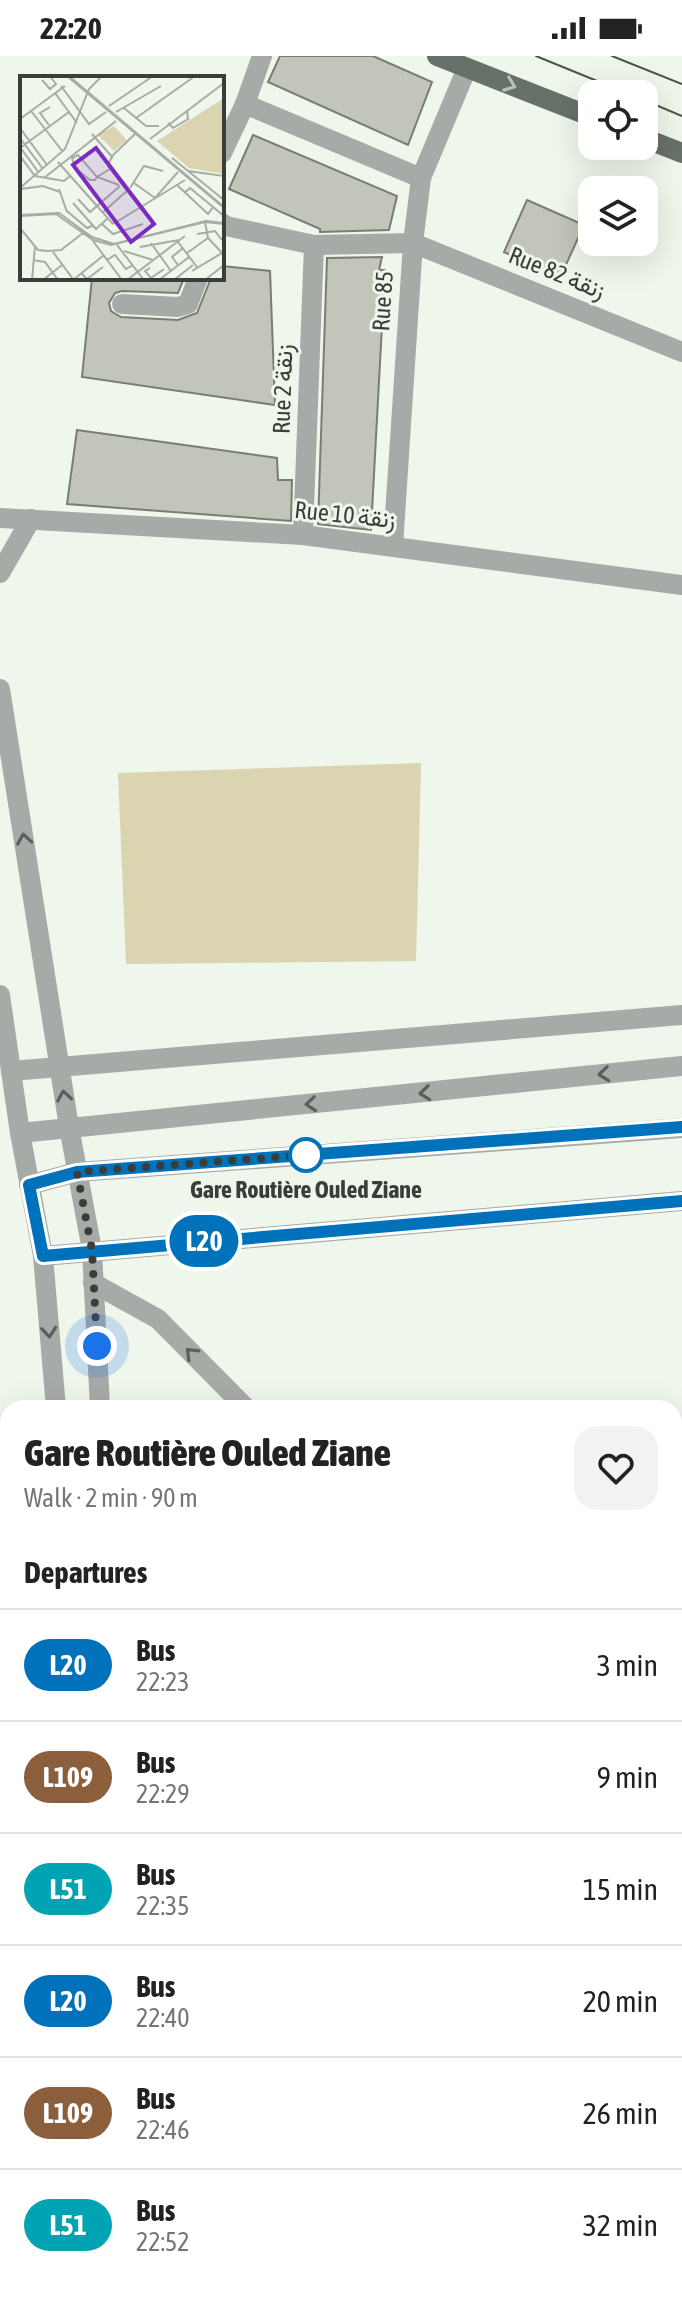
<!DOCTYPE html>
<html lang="en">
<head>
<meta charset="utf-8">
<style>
  :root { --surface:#fff; --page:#f2f2f2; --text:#222; --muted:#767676; --line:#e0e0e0 }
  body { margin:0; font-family:"Asap Condensed",Vazirmatn,sans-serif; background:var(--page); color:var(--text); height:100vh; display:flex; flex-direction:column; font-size:30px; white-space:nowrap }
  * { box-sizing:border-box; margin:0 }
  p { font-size:26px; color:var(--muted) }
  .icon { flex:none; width:44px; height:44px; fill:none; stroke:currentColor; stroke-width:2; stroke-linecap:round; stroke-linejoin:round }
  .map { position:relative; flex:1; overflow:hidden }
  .drawer { position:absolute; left:0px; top:1344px; width:682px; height:898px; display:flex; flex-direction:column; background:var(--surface); border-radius:24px 24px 0 0; box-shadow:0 8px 32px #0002 }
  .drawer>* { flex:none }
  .badge { padding:0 16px; border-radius:26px; font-size:28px; line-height:52px }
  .tools { position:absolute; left:578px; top:24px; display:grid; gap:16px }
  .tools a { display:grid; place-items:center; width:80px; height:80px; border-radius:16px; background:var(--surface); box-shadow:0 8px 32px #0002; font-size:40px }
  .you { position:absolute; width:40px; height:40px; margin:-20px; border:6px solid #fff; border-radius:50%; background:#1a73e8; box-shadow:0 0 0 12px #1a73e833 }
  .map>.badge { position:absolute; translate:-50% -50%; box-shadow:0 0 0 4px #fff }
  h2 { padding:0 24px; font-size:30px; line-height:72px }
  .round { display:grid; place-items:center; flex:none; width:84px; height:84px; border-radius:24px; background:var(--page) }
  .summary { display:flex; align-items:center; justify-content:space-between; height:136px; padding:0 24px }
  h1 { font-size:38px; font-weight:800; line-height:60px }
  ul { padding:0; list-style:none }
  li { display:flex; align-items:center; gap:24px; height:112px; padding:0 24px; border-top:2px solid var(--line) }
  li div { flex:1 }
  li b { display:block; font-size:30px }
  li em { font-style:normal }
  li .badge { min-width:88px; font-weight:700; text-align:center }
  .status { display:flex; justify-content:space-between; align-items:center; height:56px; padding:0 40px; background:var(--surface); direction:ltr }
  .status svg { height:22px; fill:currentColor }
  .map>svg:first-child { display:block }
  .green { fill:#dbd4b0 }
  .building { fill:#c2c5b9; stroke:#7a7d72; stroke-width:2 }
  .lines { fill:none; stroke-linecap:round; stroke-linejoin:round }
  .minor { stroke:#a7aba8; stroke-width:20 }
  .major { stroke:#68706a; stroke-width:20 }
  .tram { stroke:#4f514d; stroke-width:2 }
  .oneway { stroke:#b9c0b7 }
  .oneway2 { stroke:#5b5e5a }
  .line-casing { stroke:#fff; stroke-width:18 }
  .line { stroke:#0072bc; stroke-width:12 }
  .walk { stroke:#3b3d39; stroke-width:8; stroke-dasharray:0 14.4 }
  .stop-dot { fill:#fff; stroke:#0072bc; stroke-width:4 }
  .labels { text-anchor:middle; stroke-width:6; stroke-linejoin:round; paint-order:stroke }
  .street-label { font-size:24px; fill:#3b3d39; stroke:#eff6eb }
  .stop-label { font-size:24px; font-weight:bold; fill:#3b3d39; stroke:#eff6eb }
  .inset-road { fill:none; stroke:#a7aca4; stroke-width:2 }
  .view { fill:#7b2cbf; fill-opacity:0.15; stroke:#7b2cbf; stroke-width:4 }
  .inset-edge { fill:none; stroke:#3b3d39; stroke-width:4 }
</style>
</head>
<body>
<div class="status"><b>22:20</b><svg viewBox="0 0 49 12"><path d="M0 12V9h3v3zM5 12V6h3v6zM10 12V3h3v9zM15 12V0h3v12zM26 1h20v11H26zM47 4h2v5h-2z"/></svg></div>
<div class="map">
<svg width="682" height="2241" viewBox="0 0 682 2241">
  <rect width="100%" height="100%" fill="#eff6eb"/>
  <path class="green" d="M421,707L416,905L126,908L118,717Z"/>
  <g class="building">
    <path d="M280,0H373L432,26L408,89L268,26Z"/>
    <path d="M253,79L397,140L389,174L320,176V173L229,133Z"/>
    <path d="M527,144L584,169L560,222L504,196Z"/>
    <path d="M382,201L379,214H385L371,474L318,468L327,202Z"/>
    <path d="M222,210L270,215L275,349L82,321L92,222H184L178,237L122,235L115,237L109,247L111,255L121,261L178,264L197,257L211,222H222Z"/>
    <path d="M77,374L277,402L278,424H292L291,465L67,448Z"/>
  </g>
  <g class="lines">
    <g class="minor">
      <path d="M245,48L421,122"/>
      <path d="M222,97L245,48L262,0"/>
      <path d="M222,167L226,170L314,189L413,187L682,296"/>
      <path d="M122,248L178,251L188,248L198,222"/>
      <path d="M0,462L303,479L682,529"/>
      <path d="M303,479L314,189"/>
      <path d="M393,490L413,187L421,122L467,12"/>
      <path d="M0,517L31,463"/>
      <path d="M0,633L69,1071L92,1194L100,1352"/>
      <path d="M0,939L20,1077L43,1200L56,1352"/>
      <path d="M11,1015L682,959"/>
      <path d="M20,1077L682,1010"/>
      <path d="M29,1129L77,1116L682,1072"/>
      <path d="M43,1200L682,1145"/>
      <path d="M93,1227L158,1263L246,1352"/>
      <path d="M0,1715L8,1702"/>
      <path d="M0,1788L8,1779"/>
      <path d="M674,2073L682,2116"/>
      <path d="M444,2241L445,2234"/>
    </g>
    <g class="major">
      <path d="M437,0L592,61"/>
      <path d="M644,82L682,97"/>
    </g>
    <g class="tram">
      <path d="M536,0L629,38"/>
      <path d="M612,0L682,28"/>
      <path d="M644,44L682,60"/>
    </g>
  </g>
  <defs><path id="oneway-chevron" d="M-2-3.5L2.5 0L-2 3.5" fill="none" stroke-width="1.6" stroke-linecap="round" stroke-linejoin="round" transform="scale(2)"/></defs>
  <use class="oneway" href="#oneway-chevron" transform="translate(510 29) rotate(21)"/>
  <g class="oneway2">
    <use href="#oneway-chevron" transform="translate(24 783) rotate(-99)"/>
    <use href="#oneway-chevron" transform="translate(604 1018) rotate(174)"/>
    <use href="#oneway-chevron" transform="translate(425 1037) rotate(174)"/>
    <use href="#oneway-chevron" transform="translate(64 1040) rotate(-99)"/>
    <use href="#oneway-chevron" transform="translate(311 1048) rotate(175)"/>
    <use href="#oneway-chevron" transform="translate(49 1276) rotate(85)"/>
    <use href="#oneway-chevron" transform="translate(191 1297) rotate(-135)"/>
  </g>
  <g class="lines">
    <g class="line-casing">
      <path id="line" d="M682,1071L77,1116L29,1129L43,1200L682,1145"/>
    </g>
    <use href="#line" class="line"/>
    <path class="walk" d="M97,1290L92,1194L77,1116L321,1098L306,1099"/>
  </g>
  <circle class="stop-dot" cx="306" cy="1099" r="16"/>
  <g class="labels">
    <g class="street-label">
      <text transform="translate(557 217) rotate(22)" y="8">Rue 82 زنقة</text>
      <text transform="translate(383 245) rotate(-86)" y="8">Rue 85</text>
      <text transform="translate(283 333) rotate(-88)" y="8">Rue 2 زنقة</text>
      <text transform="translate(345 459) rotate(6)" y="8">Rue 10 زنقة</text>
    </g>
    <g class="stop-label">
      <text x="306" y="1142">Gare Routière Ouled Ziane</text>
    </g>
  </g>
  <g transform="translate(20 20)">
    <rect width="204" height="204" fill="#eff6eb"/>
    <path d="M204,22V98L169,92L137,65ZM94,50L107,64L94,75L78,59Z" fill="#dbd4b0"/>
    <path class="inset-road" d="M47,0L204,132M49,0L204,131M22,4L30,13L36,8L30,0M41,10L69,48L86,36M35,17L57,47M89,30L133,0M104,32L126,50H139M11,35L43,76M96,36L141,10M116,42L175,0M0,43L45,10M148,47L153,52L168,43L167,34M29,49L20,37L30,31M0,52L27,89M72,58L93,82M115,58L92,80L88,90L121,133M0,62L23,93M130,63L204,7M0,71L19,97M0,72L49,36M0,80L15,100L44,105L50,100M152,82L204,124M38,86L93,148M90,93L77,101L75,104H70L55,92L52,82L58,79L77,101L99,109M168,95L204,100M24,102L96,45M114,107L135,122L158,96M157,109L188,138L193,131M0,112L45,73L69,13L82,0M110,112L124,90L143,95M1,113L23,110L40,116M39,113L47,136M164,117L170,112L204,140M58,123L70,136L100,110M53,127L76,153L87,143M47,135L67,152L72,150M82,137L108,114M0,139L39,137L72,161L94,168L186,145L204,147M0,140L36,138L73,164L91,169L185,146L204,148M185,146L188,162L204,179M82,148L93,158L123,148M93,148L165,104M0,152L18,174L28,175L41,174L63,157M177,158L195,155L202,164M73,165L102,204M158,166L177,191M131,167L151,195M97,169L124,204M120,171L159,164M104,175L133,184M33,176L53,203M167,177L188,162M13,184L25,186L38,204M87,184L95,179L106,193L113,189M158,189L152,181L163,172M130,192L125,195L131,202L144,193M172,195L202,177M61,197L67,203L83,191M12,204L15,170M23,204L42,189M53,204L84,179M107,204L165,160M139,204L169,181M154,204L173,189M185,204L204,189"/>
    <path class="view" d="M76,72L134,148L111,166L53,89Z"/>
    <rect width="204" height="204" class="inset-edge"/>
  </g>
</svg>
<div class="tools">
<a><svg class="icon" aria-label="locate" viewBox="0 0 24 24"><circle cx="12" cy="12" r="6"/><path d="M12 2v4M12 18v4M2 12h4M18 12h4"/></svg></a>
<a><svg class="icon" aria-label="layers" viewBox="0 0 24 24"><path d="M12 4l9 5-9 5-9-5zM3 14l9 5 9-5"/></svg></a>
</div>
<div class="you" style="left:97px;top:1290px"></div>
<b class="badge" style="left:204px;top:1185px;background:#0072bc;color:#fff">L20</b>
<section class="drawer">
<div class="summary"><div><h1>Gare Routière Ouled Ziane</h1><p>Walk · 2 min · 90 m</p></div><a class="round"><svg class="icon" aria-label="heart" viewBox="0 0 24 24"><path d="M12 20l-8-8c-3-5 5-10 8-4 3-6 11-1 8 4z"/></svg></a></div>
<h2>Departures</h2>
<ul>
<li><span class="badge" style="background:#0072bc;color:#fff">L20</span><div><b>Bus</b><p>22:23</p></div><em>3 min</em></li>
<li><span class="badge" style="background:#8b5e3c;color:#fff">L109</span><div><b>Bus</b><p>22:29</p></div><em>9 min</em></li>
<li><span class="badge" style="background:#00a3b4;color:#fff">L51</span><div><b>Bus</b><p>22:35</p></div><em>15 min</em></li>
<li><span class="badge" style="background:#0072bc;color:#fff">L20</span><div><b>Bus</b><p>22:40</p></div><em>20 min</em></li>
<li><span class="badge" style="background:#8b5e3c;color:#fff">L109</span><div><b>Bus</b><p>22:46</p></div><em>26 min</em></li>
<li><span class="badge" style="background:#00a3b4;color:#fff">L51</span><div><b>Bus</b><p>22:52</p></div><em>32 min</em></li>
</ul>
</section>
</div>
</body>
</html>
